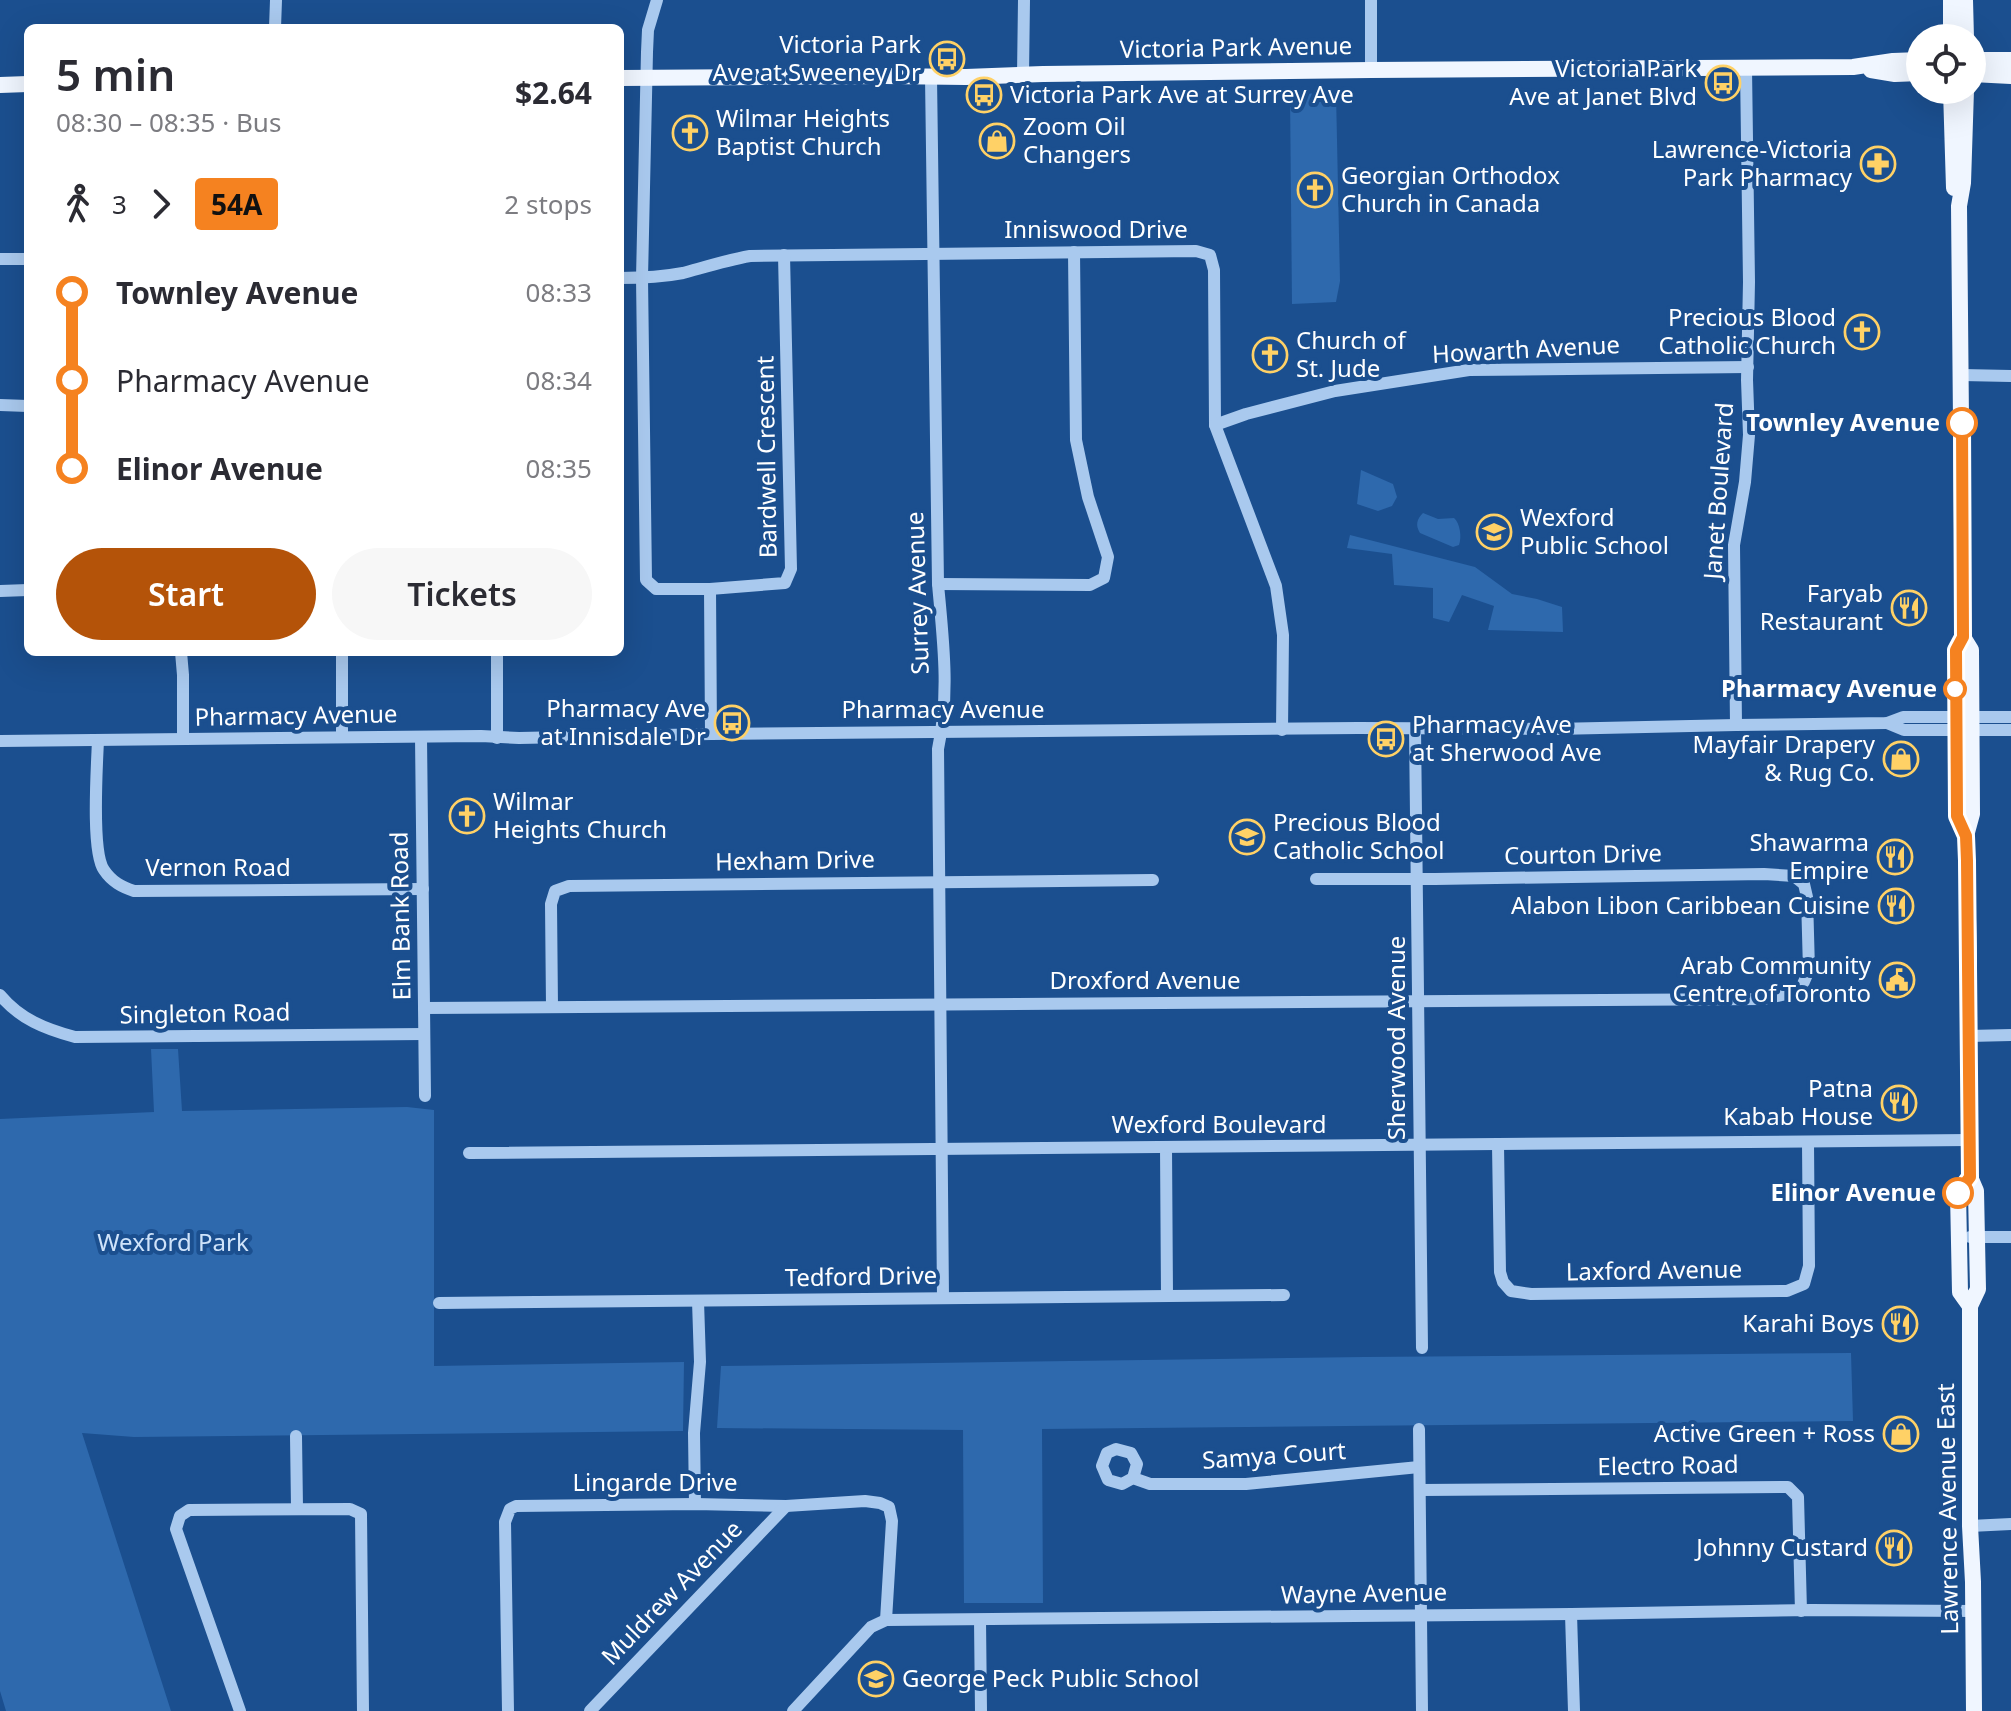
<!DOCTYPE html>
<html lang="en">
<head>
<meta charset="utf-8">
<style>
  :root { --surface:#fff; --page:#f7f7f7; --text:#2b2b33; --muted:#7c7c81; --accent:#b45309 }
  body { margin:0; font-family:"Noto Sans",sans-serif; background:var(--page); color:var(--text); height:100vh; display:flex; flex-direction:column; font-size:30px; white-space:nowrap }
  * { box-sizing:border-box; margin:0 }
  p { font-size:26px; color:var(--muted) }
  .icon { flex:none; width:44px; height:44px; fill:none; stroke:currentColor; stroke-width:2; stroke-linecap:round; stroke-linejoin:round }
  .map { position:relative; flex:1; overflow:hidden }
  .sheet { position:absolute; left:24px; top:24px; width:600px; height:632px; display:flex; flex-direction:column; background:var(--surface); border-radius:12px; box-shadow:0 8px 32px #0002 }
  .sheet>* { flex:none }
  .badge { padding:0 16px; border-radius:6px; font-size:28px; line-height:52px }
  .fabs { position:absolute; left:1906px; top:24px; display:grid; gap:16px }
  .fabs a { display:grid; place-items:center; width:80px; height:80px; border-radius:50%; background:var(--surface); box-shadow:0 8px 32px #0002; font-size:40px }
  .map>.badge { position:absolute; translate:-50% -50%; box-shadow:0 0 0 4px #fff }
  .legs { display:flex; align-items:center; gap:12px; height:88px; padding:0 32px; font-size:26px }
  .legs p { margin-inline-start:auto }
  .headline { display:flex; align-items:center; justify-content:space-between; height:136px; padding:0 32px }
  h1 { font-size:44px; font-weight:600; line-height:60px }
  .button { display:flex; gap:16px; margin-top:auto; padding:16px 32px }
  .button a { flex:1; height:92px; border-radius:48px; background:var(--accent); color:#fff; font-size:32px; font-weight:600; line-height:92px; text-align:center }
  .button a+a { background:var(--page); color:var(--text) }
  ul { padding:0 32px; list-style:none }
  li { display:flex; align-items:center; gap:28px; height:88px; font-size:30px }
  li i { display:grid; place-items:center; width:12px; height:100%; margin:0 10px; background:currentColor }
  li i::after { content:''; width:20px; height:20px; margin:-10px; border:6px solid; border-radius:50%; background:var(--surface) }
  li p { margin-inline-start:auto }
  li:first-child i { background:linear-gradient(#0000 50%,currentColor 0) }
  li:last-child i { background:linear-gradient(currentColor 50%,#0000 0) }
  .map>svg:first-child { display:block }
  .green { fill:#2e69ad }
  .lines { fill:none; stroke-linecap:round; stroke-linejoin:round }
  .minor { stroke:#a9c9ee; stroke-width:12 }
  .major { stroke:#f0f6ff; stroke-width:16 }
  .line-1-casing { stroke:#fff; stroke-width:18 }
  .line-1 { stroke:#f58220; stroke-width:12 }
  .stop-1-dot { fill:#fff; stroke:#f58220; stroke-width:4 }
  .labels { text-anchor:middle; stroke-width:8; stroke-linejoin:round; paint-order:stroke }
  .poi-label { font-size:24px; fill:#fff; stroke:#1b4f8f; text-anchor:end }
  .street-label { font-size:24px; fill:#fff; stroke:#1b4f8f }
  .stop-label { font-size:24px; font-weight:bold; fill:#fff; stroke:#1b4f8f; text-anchor:end }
  .park-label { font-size:24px; fill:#cfe3fa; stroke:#1b4f8f }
</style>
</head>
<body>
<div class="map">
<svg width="2011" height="1711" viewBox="0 0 2011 1711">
  <rect width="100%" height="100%" fill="#1b4f8f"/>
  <g class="green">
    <path d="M1336,93L1340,281L1336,302L1292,304L1290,94Z"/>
    <path d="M1361,470L1393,484L1397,497L1392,506L1378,511L1357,504Z"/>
    <path d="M1423,513L1438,519L1454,518C1460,523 1462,537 1459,545L1453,547L1420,533C1415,525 1417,519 1423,513Z"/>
    <path d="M1350,535L1475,567L1512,594L1537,599L1562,607L1563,632L1488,630L1494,606L1462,595L1449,622L1433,618V588L1394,585L1392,554L1347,548Z"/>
    <path d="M151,1049H178L182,1111L407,1107L434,1110V1366L684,1362L683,1431L134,1437L82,1433L171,1711H6L0,1691V1119L154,1112Z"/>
    <path d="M1851,1353L1853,1421L1042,1429L1043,1603H964L963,1430L717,1428L721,1366L1364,1357Z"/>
  </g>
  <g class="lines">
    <g class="minor">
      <path d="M657,0L648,30L647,52L642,278L646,580L656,589H710L711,734"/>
      <path d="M275,28L276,0"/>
      <path d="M1371,70V0"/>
      <path d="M1023,75L1024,0"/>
      <path d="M931,77L938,584C943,640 950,693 938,749L943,1298"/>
      <path d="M0,259H28"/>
      <path d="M620,278C641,278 662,277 683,273C705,267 727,260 750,256L1196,251L1210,255L1214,270L1215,425L1276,586L1283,635L1282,730"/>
      <path d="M1962,375L2011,376"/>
      <path d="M0,405L28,406"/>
      <path d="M1215,425L1246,414L1335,391L1469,370L1748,367"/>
      <path d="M938,584L1090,585L1104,578L1108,557L1088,497L1076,440L1074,252"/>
      <path d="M710,589L785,583L791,569L784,255"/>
      <path d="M0,591L28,590"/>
      <path d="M181,652L183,675V739"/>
      <path d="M342,652V737"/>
      <path d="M497,652V738"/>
      <path d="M1887,723L1904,730H2011"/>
      <path d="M1736,725L1734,545L1745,482L1749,435L1747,380L1749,282L1746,68"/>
      <path d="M1415,728L1422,1348"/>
      <path d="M421,737L425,1096"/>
      <path d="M98,740C97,767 91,852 104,870C112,882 122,887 134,891L423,889"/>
      <path d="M0,741L481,736L519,738L711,734L1358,728L1555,729L1736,725L1887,723L1903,717H2011"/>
      <path d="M0,995C20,1019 45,1029 75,1037L424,1034"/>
      <path d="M552,1007L551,904L555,891L569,886L1153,880"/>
      <path d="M424,1008L1764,999L1800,991L1809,970L1807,897L1804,884L1794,876L1764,874L1435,879H1316"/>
      <path d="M1969,1036L2011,1035"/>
      <path d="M1498,1145L1500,1272L1503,1282L1511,1291L1531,1294L1787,1291L1804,1284L1809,1266L1808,1143"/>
      <path d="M1166,1147L1167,1296"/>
      <path d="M469,1153L1969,1140"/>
      <path d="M1970,1237H2011"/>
      <path d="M439,1303L1284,1295"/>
      <path d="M1419,1429L1422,1711"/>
      <path d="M296,1436L297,1508"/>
      <path d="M1133,1478L1137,1464L1131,1453L1116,1449L1107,1453L1102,1466L1108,1480L1122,1484L1133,1478L1150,1484H1246L1419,1467"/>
      <path d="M1421,1490L1788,1487L1798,1497L1801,1611"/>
      <path d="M695,1504L694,1433L700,1362L698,1301"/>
      <path d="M1970,1526L2011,1524"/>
      <path d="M1571,1614L1574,1711"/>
      <path d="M980,1620L981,1711"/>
      <path d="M240,1711L176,1529L180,1516L189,1510L350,1509L361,1514L363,1711"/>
      <path d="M508,1711L505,1522L510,1509L516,1506L695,1504L786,1506L865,1501L880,1503L889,1507L892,1521L886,1620"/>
      <path d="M590,1711L786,1506"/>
      <path d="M793,1711L871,1627L886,1620L1571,1614L1811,1610L1973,1611"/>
    </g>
    <g class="major">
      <path d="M1951,0V38"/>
      <path d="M1965,0L1966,38"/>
      <path d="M1972,60H2011"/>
      <path d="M1871,70L1895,74L1920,73"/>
      <path d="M1972,74L2011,76"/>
      <path d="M620,78L885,76L966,77L1043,74L1371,70L1853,67L1893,61L1920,60"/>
      <path d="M0,85L28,84"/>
      <path d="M1951,90L1954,188"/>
      <path d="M1963,637L1971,650L1972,814L1966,836L1969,959V1151L1970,1177L1976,1191L1978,1289L1970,1306V1526L1973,1582L1974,1711"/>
      <path d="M1966,836L1957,816L1956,791V650L1963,637L1959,206L1963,183L1966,90"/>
      <path d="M1970,1306L1960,1292L1958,1193L1970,1177"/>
    </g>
  </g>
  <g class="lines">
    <g class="line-1-casing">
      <path id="line-1" d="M1958,1193L1970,1177L1967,861L1966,836L1957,816L1956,650L1963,637L1962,423"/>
    </g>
    <use href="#line-1" class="line-1"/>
  </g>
  <defs>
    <g id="bus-ring" transform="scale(1.8)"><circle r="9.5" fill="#1b4f8f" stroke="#ffd166" stroke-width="1.5"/><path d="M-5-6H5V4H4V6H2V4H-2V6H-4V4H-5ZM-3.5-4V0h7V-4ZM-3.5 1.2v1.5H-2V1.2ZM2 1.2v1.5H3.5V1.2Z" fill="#ffd166"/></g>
    <g id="church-ring" transform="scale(1.8)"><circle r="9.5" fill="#1b4f8f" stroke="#ffd166" stroke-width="1.5"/><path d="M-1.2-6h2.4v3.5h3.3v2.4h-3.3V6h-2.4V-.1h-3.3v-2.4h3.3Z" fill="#ffd166"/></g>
    <g id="shop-ring" transform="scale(1.8)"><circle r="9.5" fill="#1b4f8f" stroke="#ffd166" stroke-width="1.5"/><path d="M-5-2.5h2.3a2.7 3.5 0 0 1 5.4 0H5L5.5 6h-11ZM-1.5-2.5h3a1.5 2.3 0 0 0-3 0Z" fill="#ffd166"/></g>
    <g id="pharmacy-ring" transform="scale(1.8)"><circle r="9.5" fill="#1b4f8f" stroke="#ffd166" stroke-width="1.5"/><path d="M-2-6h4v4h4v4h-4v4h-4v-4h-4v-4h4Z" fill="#ffd166"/></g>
    <g id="school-ring" transform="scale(1.8)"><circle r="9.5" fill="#1b4f8f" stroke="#ffd166" stroke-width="1.5"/><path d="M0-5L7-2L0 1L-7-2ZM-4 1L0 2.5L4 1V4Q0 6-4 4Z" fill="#ffd166"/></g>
    <g id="restaurant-ring" transform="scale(1.8)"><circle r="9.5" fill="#1b4f8f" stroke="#ffd166" stroke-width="1.5"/><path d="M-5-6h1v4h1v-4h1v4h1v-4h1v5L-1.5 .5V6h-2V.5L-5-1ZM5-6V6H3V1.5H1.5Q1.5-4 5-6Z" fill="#ffd166"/></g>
    <g id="civic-ring" transform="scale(1.8)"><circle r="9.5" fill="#1b4f8f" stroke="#ffd166" stroke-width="1.5"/><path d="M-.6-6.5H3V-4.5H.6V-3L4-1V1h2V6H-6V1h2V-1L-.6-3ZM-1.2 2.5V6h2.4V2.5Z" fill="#ffd166"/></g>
  </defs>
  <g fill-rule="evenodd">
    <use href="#bus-ring" x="947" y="59"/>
    <use href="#bus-ring" x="1723" y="83"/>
    <use href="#bus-ring" x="984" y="95"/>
    <use href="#church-ring" x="690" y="133"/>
    <use href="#shop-ring" x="997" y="141"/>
    <use href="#pharmacy-ring" x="1878" y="164"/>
    <use href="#church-ring" x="1315" y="190"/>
    <use href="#church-ring" x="1862" y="332"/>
    <use href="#church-ring" x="1270" y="355"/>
    <use href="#school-ring" x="1494" y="532"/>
    <use href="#restaurant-ring" x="1909" y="608"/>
    <use href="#bus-ring" x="732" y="723"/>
    <use href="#bus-ring" x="1386" y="739"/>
    <use href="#shop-ring" x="1901" y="759"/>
    <use href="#church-ring" x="467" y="816"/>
    <use href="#school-ring" x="1247" y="837"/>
    <use href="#restaurant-ring" x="1895" y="857"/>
    <use href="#restaurant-ring" x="1896" y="906"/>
    <use href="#civic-ring" x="1897" y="980"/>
    <use href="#restaurant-ring" x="1899" y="1103"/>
    <use href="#restaurant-ring" x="1900" y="1324"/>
    <use href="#shop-ring" x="1901" y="1434"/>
    <use href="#restaurant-ring" x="1894" y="1548"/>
    <use href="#school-ring" x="876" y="1679"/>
  </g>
  <g class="stop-1-dot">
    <circle cx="1962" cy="423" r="14"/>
    <circle cx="1955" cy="689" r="10"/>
    <circle cx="1958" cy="1193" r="14"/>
  </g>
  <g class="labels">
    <g class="poi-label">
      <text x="921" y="53">Victoria Park<tspan x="921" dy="28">Ave at Sweeney Dr</tspan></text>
      <text x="1697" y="77">Victoria Park<tspan x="1697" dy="28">Ave at Janet Blvd</tspan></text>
      <text x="1010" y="103" text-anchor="start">Victoria Park Ave at Surrey Ave</text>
      <text x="716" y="127" text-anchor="start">Wilmar Heights<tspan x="716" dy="28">Baptist Church</tspan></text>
      <text x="1023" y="135" text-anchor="start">Zoom Oil<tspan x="1023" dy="28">Changers</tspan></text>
      <text x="1852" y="158">Lawrence-Victoria<tspan x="1852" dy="28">Park Pharmacy</tspan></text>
      <text x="1341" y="184" text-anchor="start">Georgian Orthodox<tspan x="1341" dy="28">Church in Canada</tspan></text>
      <text x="1836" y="326">Precious Blood<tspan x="1836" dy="28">Catholic Church</tspan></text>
      <text x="1296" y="349" text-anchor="start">Church of<tspan x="1296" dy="28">St. Jude</tspan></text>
      <text x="1520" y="526" text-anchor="start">Wexford<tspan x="1520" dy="28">Public School</tspan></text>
      <text x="1883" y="602">Faryab<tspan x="1883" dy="28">Restaurant</tspan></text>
      <text x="706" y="717">Pharmacy Ave<tspan x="706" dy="28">at Innisdale Dr</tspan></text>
      <text x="1412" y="733" text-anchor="start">Pharmacy Ave<tspan x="1412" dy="28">at Sherwood Ave</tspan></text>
      <text x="1875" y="753">Mayfair Drapery<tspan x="1875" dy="28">&amp; Rug Co.</tspan></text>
      <text x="493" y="810" text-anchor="start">Wilmar<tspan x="493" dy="28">Heights Church</tspan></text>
      <text x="1273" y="831" text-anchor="start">Precious Blood<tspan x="1273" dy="28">Catholic School</tspan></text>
      <text x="1869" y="851">Shawarma<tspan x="1869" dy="28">Empire</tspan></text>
      <text x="1870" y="914">Alabon Libon Caribbean Cuisine</text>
      <text x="1871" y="974">Arab Community<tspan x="1871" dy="28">Centre of Toronto</tspan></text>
      <text x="1873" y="1097">Patna<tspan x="1873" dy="28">Kabab House</tspan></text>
      <text x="1874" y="1332">Karahi Boys</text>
      <text x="1875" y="1442">Active Green + Ross</text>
      <text x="1868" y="1556">Johnny Custard</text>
      <text x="902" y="1687" text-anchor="start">George Peck Public School</text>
    </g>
    <g class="street-label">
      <text transform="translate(1236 48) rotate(-1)" y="8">Victoria Park Avenue</text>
      <text x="1096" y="238">Inniswood Drive</text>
      <text transform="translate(1526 350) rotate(-3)" y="8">Howarth Avenue</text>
      <text transform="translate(767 457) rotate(-91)" y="8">Bardwell Crescent</text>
      <text transform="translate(1719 491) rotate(-86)" y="8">Janet Boulevard</text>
      <text transform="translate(918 593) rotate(-92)" y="8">Surrey Avenue</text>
      <text x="943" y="718">Pharmacy Avenue</text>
      <text transform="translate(296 716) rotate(-1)" y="8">Pharmacy Avenue</text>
      <text transform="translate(1583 855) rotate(-1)" y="8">Courton Drive</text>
      <text transform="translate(795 861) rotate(-1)" y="8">Hexham Drive</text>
      <text x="218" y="876">Vernon Road</text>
      <text transform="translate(401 916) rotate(-91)" y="8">Elm Bank Road</text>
      <text x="1145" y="989">Droxford Avenue</text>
      <text transform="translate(205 1014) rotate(-1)" y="8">Singleton Road</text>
      <text transform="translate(1397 1038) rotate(-90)" y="8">Sherwood Avenue</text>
      <text x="1219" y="1133">Wexford Boulevard</text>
      <text transform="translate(1654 1271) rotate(-1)" y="8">Laxford Avenue</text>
      <text transform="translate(861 1277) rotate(-1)" y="8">Tedford Drive</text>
      <text transform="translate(1274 1456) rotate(-4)" y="8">Samya Court</text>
      <text transform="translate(1668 1466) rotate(-1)" y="8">Electro Road</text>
      <text x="655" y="1491">Lingarde Drive</text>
      <text transform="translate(1948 1509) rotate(-91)" y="8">Lawrence Avenue East</text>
      <text transform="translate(672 1593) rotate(-46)" y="8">Muldrew Avenue</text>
      <text transform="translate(1364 1594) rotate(-1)" y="8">Wayne Avenue</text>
    </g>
    <g class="stop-label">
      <text x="1940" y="431">Townley Avenue</text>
      <text x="1937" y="697">Pharmacy Avenue</text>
      <text x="1936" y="1201">Elinor Avenue</text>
    </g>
    <g class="park-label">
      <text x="173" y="1251">Wexford Park</text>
    </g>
  </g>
</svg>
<div class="fabs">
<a><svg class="icon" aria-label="locate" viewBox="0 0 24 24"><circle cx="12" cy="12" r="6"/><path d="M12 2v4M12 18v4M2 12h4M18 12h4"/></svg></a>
</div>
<section class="sheet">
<div class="headline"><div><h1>5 min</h1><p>08:30 – 08:35 · Bus</p></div><b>$2.64</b></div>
<div class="legs"><svg class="icon" aria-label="walk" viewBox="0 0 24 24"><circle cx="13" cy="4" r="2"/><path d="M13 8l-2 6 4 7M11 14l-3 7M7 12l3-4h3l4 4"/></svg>3<svg class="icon" aria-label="forward" viewBox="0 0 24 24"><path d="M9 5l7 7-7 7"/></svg><b class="badge" style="background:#f58220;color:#111">54A</b><p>2 stops</p></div>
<ul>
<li><i style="color:#f58220"></i><b>Townley Avenue</b><p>08:33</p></li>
<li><i style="color:#f58220"></i><span>Pharmacy Avenue</span><p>08:34</p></li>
<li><i style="color:#f58220"></i><b>Elinor Avenue</b><p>08:35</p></li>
</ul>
<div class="button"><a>Start</a><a>Tickets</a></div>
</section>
</div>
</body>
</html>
